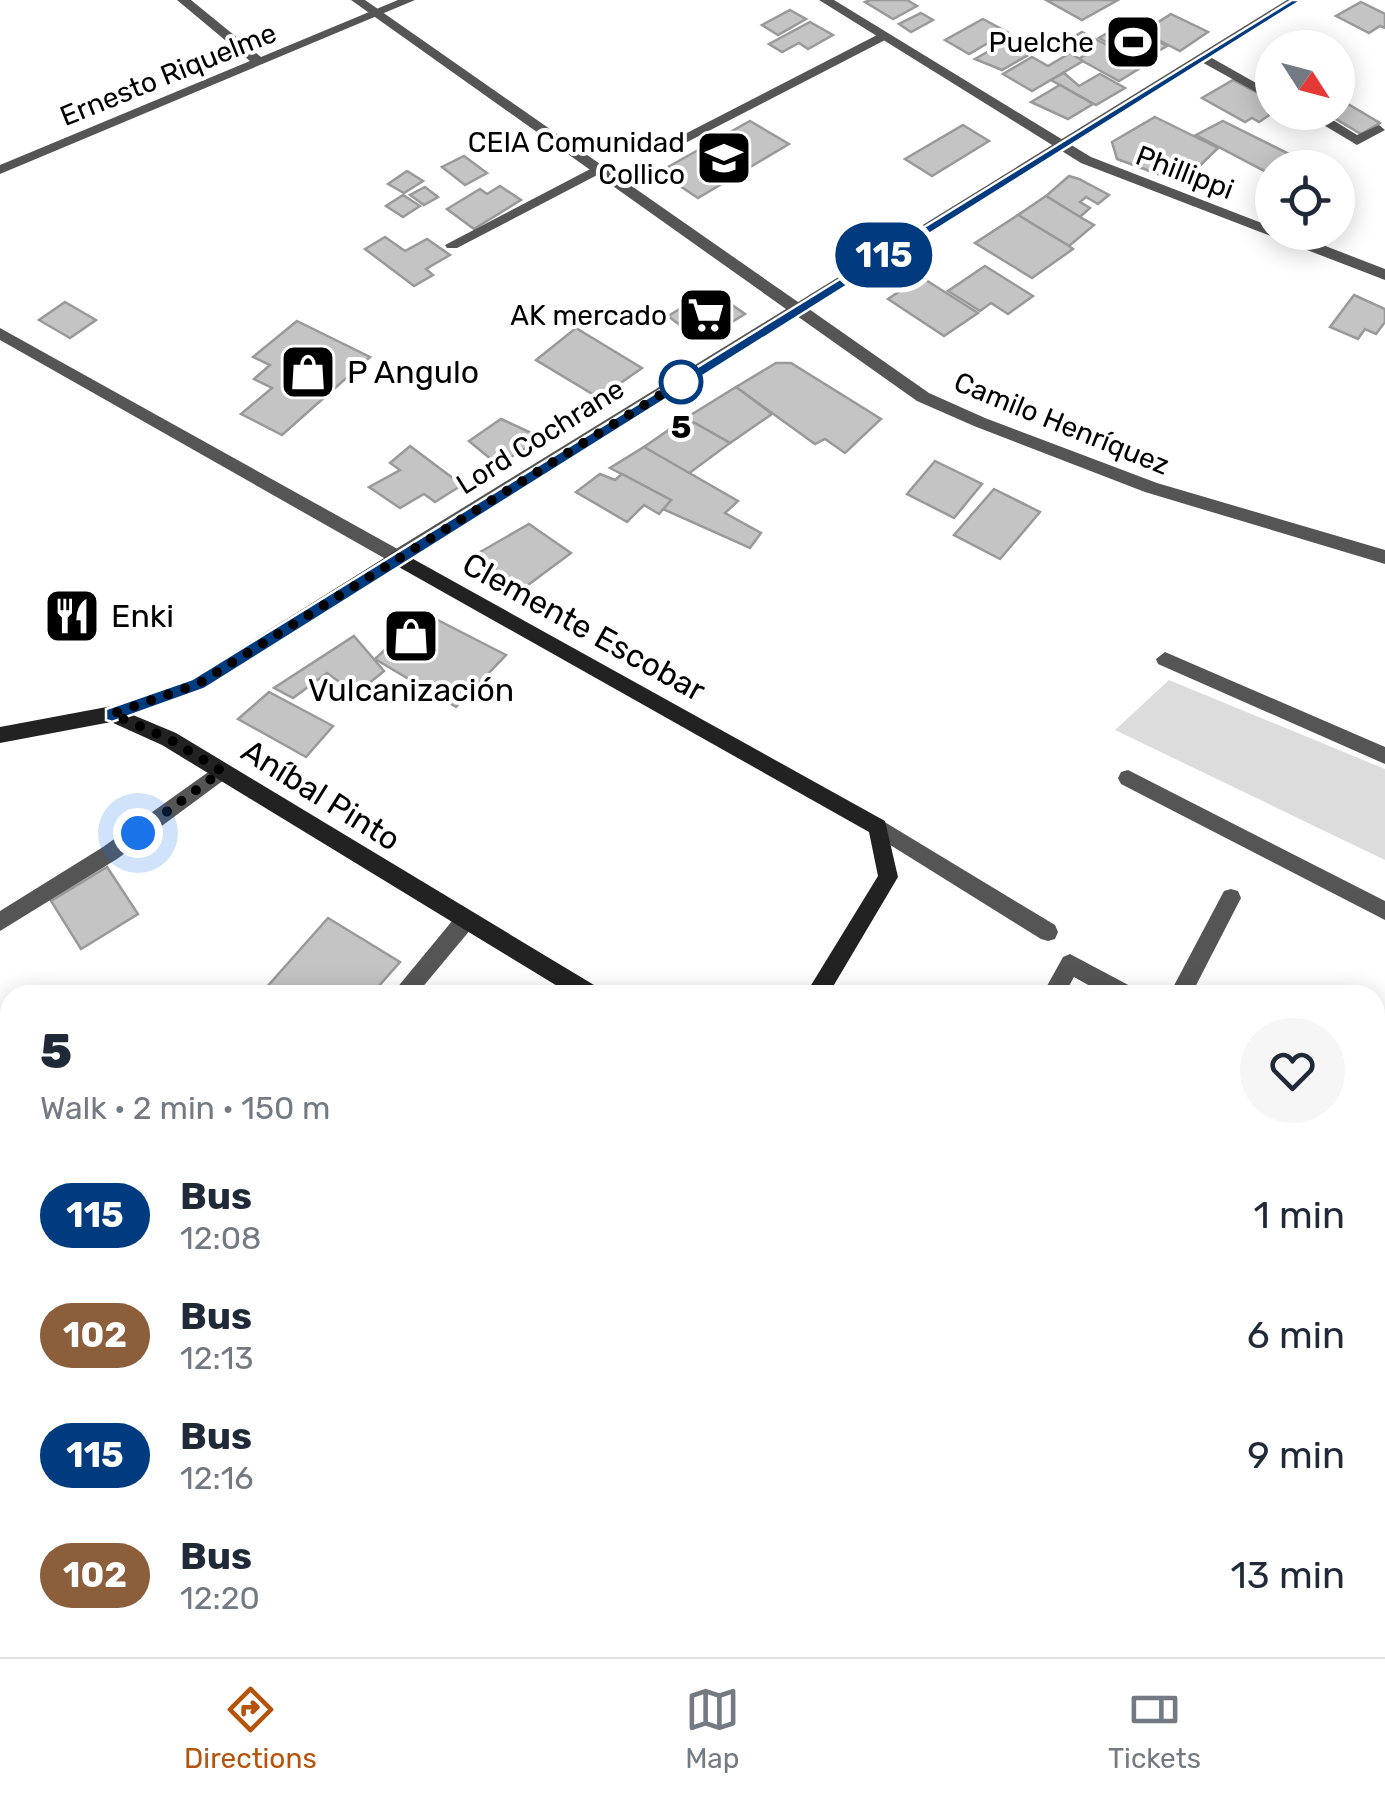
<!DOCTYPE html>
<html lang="en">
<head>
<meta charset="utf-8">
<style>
  :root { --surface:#fff; --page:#f6f6f7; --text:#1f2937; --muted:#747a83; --line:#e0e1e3; --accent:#b45309 }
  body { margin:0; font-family:Rubik,sans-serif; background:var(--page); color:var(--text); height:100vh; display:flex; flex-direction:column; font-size:38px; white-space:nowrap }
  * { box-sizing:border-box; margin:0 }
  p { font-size:32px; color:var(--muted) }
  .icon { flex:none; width:55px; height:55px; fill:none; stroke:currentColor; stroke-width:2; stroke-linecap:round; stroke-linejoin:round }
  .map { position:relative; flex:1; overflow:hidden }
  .side { position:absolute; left:0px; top:985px; width:1385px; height:672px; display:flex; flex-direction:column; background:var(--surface); border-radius:30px 30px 0 0; box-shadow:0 5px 25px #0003 }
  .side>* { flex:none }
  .badge { padding:0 20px; border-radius:32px; font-size:35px; line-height:65px }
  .needle { width:65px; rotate:126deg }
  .fabs { position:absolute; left:1255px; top:30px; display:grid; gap:20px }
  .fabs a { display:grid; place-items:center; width:100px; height:100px; border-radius:50%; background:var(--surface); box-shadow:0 5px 25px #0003; font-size:50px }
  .you { position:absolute; width:50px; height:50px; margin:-25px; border:8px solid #fff; border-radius:50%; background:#1a73e8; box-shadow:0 0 0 15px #1a73e833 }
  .map>.badge { position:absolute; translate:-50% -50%; box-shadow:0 0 0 5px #fff }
  .round { display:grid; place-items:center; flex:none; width:105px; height:105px; border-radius:52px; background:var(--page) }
  .overview { display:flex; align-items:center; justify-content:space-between; height:170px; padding:0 40px }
  h1 { font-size:48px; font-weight:800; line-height:75px }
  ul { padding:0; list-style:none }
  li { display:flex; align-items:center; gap:30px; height:120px; padding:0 40px }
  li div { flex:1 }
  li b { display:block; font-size:38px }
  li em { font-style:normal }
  li .badge { min-width:110px; font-weight:700; text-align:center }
  .tabs { display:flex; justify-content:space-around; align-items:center; height:140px; border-top:2px solid var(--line); background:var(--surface); font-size:28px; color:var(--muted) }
  .tabs a { display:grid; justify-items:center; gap:5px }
  .tabs .on { color:var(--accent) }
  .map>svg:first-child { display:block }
  .green { fill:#dcdcdc }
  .building { fill:#c4c4c4; stroke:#999; stroke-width:2.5 }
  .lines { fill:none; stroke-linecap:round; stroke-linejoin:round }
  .service { fill:#555; fill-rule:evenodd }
  .minor { fill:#555; fill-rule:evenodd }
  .tertiary { fill:#555; fill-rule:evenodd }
  .secondary { fill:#222; fill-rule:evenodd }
  .line { fill:#003b80; stroke:#fff; stroke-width:2.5 }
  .walk { stroke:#000; stroke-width:10; stroke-dasharray:0 18 }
  .stop-dot { fill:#fff; stroke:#003b80; stroke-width:5 }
  .labels { text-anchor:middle; stroke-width:8; stroke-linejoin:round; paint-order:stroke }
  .far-poi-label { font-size:28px; fill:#000; stroke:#fff; text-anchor:end }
  .far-street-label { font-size:28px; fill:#000; stroke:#fff }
  .poi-label { font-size:32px; fill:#000; stroke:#fff; text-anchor:start }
  .stop-label { font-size:32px; font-weight:bold; fill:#000; stroke:#fff }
  .street-label { font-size:32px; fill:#000; stroke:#fff }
</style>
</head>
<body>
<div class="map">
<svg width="1385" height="1657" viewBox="0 0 1385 1657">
  <rect width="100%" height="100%" fill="#fff"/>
  <g class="green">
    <path d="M1169,680L1385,769V860L1115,730Z"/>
    <path d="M10,1062V1169L0,1175V1068Z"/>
  </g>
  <g class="building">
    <path d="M870,0H907L917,6L893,19L865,2Z"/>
    <path d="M1046,0H1118L1082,20Z"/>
    <path d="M1361,2L1385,14V28L1380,26L1369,33L1336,16Z"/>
    <path d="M790,10L806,19L778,35L762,25Z"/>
    <path d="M921,13L933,20L911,32L899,24Z"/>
    <path d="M1171,14L1208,32L1180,51L1143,32Z"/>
    <path d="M983,19L1007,32L969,54L945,40Z"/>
    <path d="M810,22L833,35L808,49L799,43L782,52L769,44Z"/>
    <path d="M1124,23L1167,46L1141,61L1099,38Z"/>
    <path d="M1082,32L1145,65L1119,81L1079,59L1088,53L1079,48L1070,53L1057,47Z"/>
    <path d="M1010,39L1030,54L1002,70L975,59Z"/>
    <path d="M1070,53L1083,61L1032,91L1003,74L1032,57L1048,66Z"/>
    <path d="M1064,73L1079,86L1100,74L1125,88L1096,105L1051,80Z"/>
    <path d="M1233,80L1267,98L1262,102L1274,112L1259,122L1252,118L1245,122L1202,98Z"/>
    <path d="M1060,85L1093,104L1068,119L1031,102Z"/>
    <path d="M1338,98L1380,123L1361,134L1324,112H1338Z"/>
    <path d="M1155,117L1218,148L1182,183L1117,159L1112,142Z"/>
    <path d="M750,121L789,144L698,198L659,172Z"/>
    <path d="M1223,121L1297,158L1284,168H1272V175L1196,135Z"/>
    <path d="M963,125L989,141L932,176L905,159Z"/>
    <path d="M464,156L487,173L465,185L442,167Z"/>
    <path d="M407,171L423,181L404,193L388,184Z"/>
    <path d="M1069,176L1079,179L1109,195L1098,204L1086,197L1080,202L1090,208L1080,217L1046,196Z"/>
    <path d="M500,186L521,200L474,229L447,209L480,189L487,194Z"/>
    <path d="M425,187L438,197L424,205L410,195Z"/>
    <path d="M403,195L420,206L403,217L386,206Z"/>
    <path d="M1046,196L1080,217L1094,225L1069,246L1018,215Z"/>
    <path d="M1018,215L1069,246L1073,249L1032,278L975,243Z"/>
    <path d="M385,237L405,251L427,239L450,255L426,269L433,275L414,286L365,249Z"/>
    <path d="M985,266L1033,296L1008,314L991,303L980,311L948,291Z"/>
    <path d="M921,277L978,313L944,336L888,299Z"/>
    <path d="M711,290L745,314L701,341L668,316Z"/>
    <path d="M1354,295L1385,309V322L1376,334L1365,329L1358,339L1330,327Z"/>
    <path d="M65,302L96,320L70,338L39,320Z"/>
    <path d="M297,321L370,357L282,435L241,414L272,388L254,379L270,365L253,357Z"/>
    <path d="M576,328L642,368L599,398L536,360Z"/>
    <path d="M776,363H791L881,419L845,453L825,439L815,444L736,387Z"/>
    <path d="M736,387L772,414L730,443L686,418Z"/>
    <path d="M686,418L730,443L688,474L644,447Z"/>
    <path d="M501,419L542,438L498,465L469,441Z"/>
    <path d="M410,446L462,485L435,502L424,494L400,508L369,487L400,470L390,463Z"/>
    <path d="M644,447L738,501L725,513L761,533L750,548L663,509L671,500L610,468Z"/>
    <path d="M935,461L982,484L954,518L907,494Z"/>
    <path d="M600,474L615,480L622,474L671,500L659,514L644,505L627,522L576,492Z"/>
    <path d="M994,489L1040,512L1000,559L954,535Z"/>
    <path d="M529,524L571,553L524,588L475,555Z"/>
    <path d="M424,613L506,655L456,707L375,659Z"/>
    <path d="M354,636L384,671L356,694L327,673L293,698L274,688Z"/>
    <path d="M269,692L333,726L306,757L238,719Z"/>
    <path d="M107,867L138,914L81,949L51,901Z"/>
    <path d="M328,918L400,962L371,995H266V988Z"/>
  </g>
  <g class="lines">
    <g class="service">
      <path d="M879,34L891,37L662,155L650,152Z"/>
      <path d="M1203,53L1272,92V101L1198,60L1196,57Z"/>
      <path d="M1302,112H1320L1357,135L1379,125L1385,130L1357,145Z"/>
      <path d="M598,165L605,169L603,172L457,248H447L445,245Z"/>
      <path d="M1165,652L1385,747V764L1158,664L1156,659Z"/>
      <path d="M221,763L228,765L231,771L228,777L117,859L0,931V911L103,847Z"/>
      <path d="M1128,770L1385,901V920L1121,784L1118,778L1121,772Z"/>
      <path d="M1231,889L1238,891L1241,898L1191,995H1169L1224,891Z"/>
      <path d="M464,913L471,915L474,922L471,929L416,995H391L457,915Z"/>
      <path d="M1070,954L1134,988L1137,995H1106L1074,977L1064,995H1042L1063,957Z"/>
    </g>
    <g class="minor">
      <path d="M177,0H191L261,57L398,0H415L0,174V165L250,61Z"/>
      <path d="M819,0H834L1091,157L1272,227V232H1289L1385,269V280L1081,163Z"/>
      <path d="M0,328L403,552L406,557L403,562H391L0,340Z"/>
      <path d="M878,818L1055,925L1058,932L1055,939L1048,941L1041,939L871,833L868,827L871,821Z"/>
      <path d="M1041,1648H1073L1069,1657H1037Z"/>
    </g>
    <path class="tertiary" d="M351,0H365L798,302L1287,0H1302L809,309L929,393L985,418L1157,483L1385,550V564L1145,492L974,426L917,401L797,316L403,562H391L388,557L391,552L786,309Z"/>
    <g class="secondary">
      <path d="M397,550L885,821L898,877L828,995H805L878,876L869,832L397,566L205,689L133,715L176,733L599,988L602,995H572L162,745L111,722L0,743V727L112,706L191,679Z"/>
      <path d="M1375,1456L1385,1461V1488L1375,1484Z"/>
    </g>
  </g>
  <path class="line" d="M1292,0H1302L204,689L112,722L106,720V709L192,679Z"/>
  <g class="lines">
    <path class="walk" d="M138,833L222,771L169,739L112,714L198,684L681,382"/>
  </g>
  <defs>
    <g id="stadium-square" transform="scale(2.875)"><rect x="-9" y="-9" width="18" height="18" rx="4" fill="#000" stroke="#fff"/><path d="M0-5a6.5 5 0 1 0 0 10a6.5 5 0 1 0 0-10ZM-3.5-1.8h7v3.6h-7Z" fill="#fff"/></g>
    <g id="school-square" transform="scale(2.875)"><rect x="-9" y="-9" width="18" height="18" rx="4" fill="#000" stroke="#fff"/><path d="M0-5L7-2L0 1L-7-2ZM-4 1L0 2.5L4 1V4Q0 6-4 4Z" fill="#fff"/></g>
    <g id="supermarket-square" transform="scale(2.875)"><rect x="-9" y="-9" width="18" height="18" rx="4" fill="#000" stroke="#fff"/><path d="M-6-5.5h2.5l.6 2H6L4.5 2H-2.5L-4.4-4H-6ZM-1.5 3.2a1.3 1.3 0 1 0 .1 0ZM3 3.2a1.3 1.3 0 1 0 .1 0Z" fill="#fff"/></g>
    <g id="shop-square" transform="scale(2.875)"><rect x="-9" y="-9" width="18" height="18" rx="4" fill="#000" stroke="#fff"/><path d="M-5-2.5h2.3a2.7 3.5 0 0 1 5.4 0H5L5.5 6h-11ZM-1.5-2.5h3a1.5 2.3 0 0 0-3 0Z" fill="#fff"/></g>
    <g id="restaurant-square" transform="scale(2.875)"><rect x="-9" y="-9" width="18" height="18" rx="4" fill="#000" stroke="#fff"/><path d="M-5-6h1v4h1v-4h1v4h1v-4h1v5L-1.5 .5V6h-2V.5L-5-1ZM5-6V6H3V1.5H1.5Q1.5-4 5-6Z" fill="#fff"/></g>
  </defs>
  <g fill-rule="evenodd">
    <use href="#stadium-square" x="1133" y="42"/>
    <use href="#school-square" x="724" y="158"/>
    <use href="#supermarket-square" x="706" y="315"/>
    <use href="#shop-square" x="308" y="372"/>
    <use href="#restaurant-square" x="72" y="616"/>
    <use href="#shop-square" x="411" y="636"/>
  </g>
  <circle class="stop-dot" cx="681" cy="382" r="20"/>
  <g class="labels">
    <g class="far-poi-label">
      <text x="1094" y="52">Puelche</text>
      <text x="685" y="152">CEIA Comunidad<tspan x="685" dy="32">Collico</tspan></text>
      <text x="667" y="325">AK mercado</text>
    </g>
    <g class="far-street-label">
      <text transform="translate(168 74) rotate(-22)" y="10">Ernesto Riquelme</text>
      <text transform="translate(1185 172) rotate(21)" y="10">Phillippi</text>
      <text transform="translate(1062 423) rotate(22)" y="10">Camilo Henríquez</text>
      <text transform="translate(540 436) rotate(-32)" y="10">Lord Cochrane</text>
    </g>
    <g class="poi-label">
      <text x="347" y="383">P Angulo</text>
      <text x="111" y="627">Enki</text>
      <text x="411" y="701" text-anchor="middle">Vulcanización</text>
    </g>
    <g class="stop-label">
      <text x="681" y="438">5</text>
    </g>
    <g class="street-label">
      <text transform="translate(584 627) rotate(29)" y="11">Clemente Escobar</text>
      <text transform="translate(321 795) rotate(32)" y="11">Aníbal Pinto</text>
    </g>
  </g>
</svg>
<div class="fabs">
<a><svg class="needle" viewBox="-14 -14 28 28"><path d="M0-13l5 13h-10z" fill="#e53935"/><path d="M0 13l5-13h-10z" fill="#747a83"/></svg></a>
<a><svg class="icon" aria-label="locate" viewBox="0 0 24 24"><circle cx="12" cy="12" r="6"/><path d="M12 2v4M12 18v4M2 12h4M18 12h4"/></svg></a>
</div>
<div class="you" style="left:138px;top:833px"></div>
<b class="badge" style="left:884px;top:255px;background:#003b80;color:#fff">115</b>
<section class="side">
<div class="overview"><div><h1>5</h1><p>Walk · 2 min · 150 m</p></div><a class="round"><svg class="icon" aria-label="heart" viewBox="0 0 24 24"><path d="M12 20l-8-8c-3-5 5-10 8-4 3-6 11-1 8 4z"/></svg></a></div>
<ul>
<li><span class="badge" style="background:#003b80;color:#fff">115</span><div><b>Bus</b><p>12:08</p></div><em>1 min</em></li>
<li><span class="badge" style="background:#8b5e3c;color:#fff">102</span><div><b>Bus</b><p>12:13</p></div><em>6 min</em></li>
<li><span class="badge" style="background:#003b80;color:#fff">115</span><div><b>Bus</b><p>12:16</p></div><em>9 min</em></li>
<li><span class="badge" style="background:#8b5e3c;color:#fff">102</span><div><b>Bus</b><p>12:20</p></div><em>13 min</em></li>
</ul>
</section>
</div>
<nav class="tabs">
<a class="on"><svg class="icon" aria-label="directions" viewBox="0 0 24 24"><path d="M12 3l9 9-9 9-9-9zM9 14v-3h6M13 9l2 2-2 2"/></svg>Directions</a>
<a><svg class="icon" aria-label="map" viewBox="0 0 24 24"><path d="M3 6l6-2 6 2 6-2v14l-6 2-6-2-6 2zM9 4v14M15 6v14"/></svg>Map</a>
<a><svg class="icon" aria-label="tickets" viewBox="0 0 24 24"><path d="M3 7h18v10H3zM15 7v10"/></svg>Tickets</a>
</nav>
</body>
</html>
